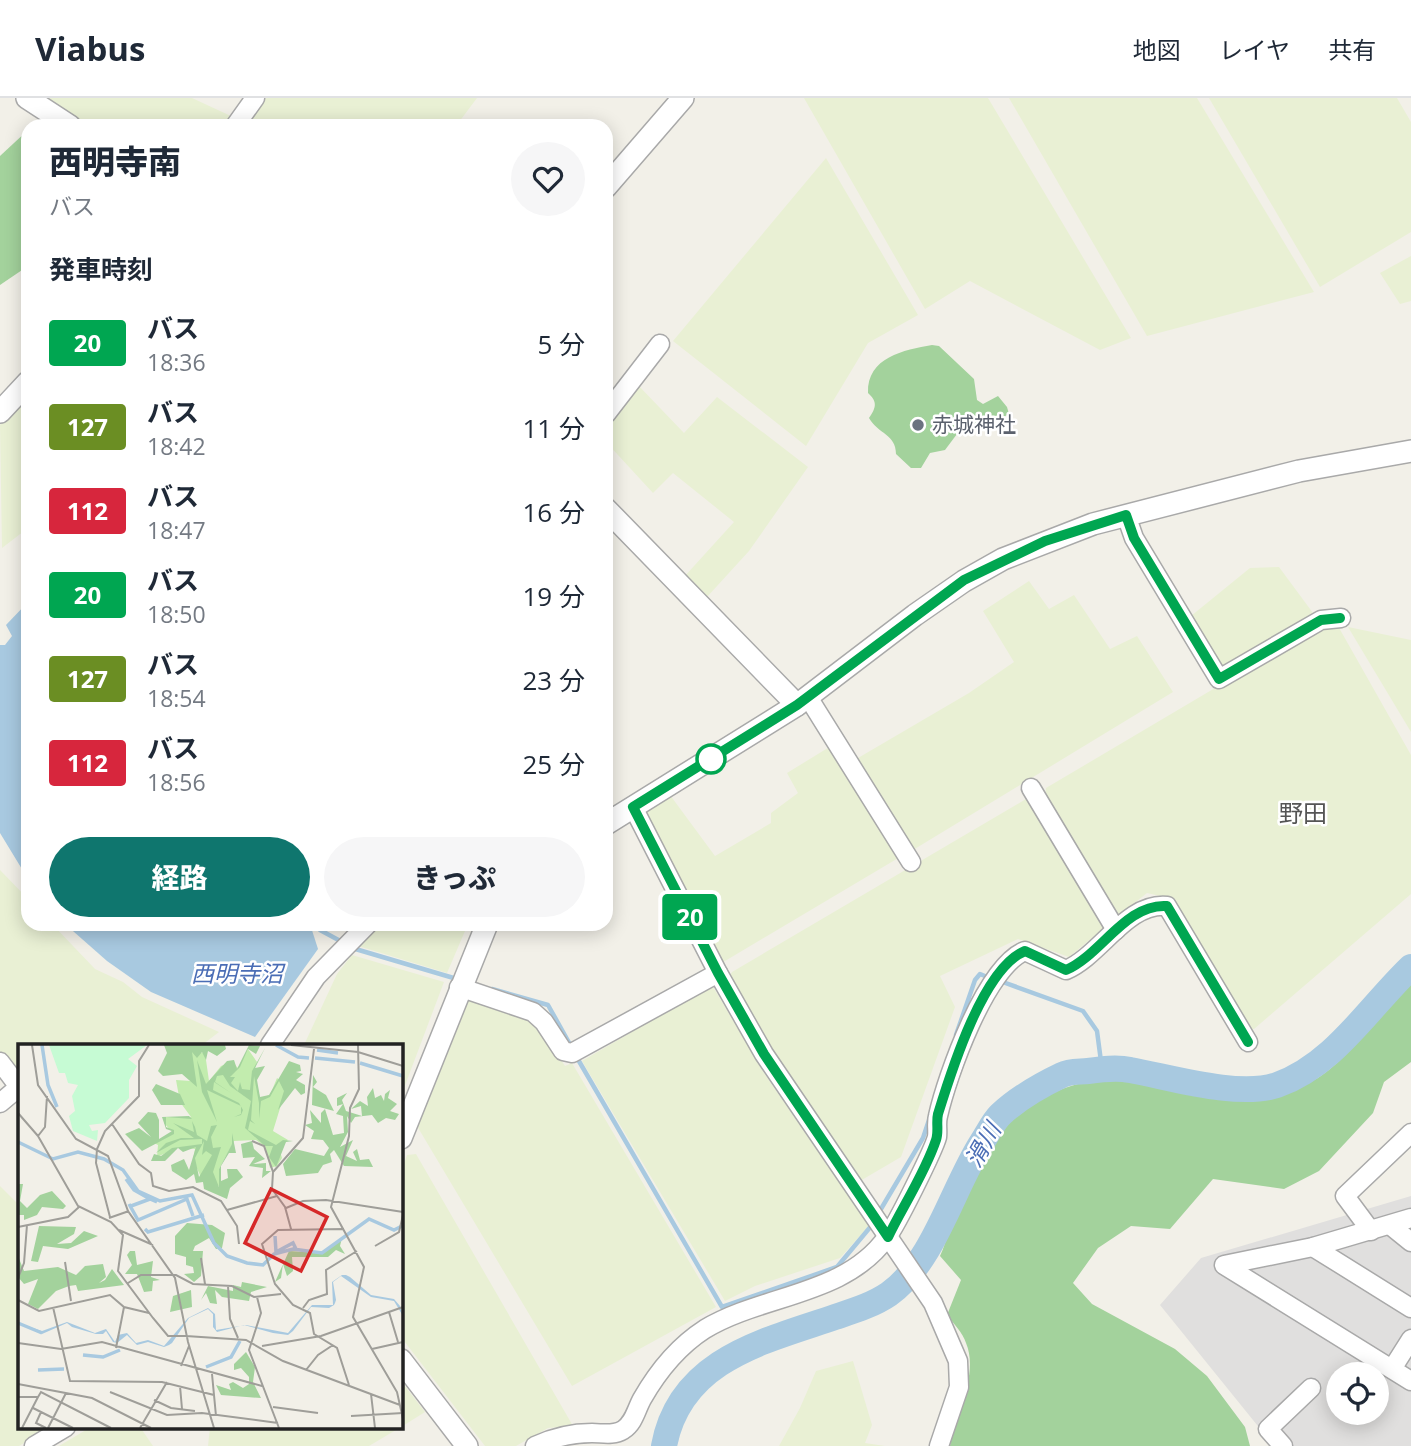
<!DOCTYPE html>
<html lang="ja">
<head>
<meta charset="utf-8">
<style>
  :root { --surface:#fff; --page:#f6f6f7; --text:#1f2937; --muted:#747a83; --line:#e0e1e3; --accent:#0f766e }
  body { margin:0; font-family:"Open Sans","Noto Sans JP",sans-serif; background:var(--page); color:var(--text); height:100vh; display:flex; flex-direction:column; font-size:26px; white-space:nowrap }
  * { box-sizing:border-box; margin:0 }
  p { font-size:23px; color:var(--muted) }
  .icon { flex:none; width:38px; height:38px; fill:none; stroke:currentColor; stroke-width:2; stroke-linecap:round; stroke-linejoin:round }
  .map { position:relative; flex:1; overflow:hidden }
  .panel { position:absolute; left:21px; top:21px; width:592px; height:812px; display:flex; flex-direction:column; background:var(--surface); border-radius:21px; box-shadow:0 4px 18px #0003 }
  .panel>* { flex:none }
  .badge { padding:0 14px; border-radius:5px; font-size:24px; line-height:46px }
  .tools { position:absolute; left:1326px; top:1264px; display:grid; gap:14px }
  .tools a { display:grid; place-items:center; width:63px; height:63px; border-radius:50%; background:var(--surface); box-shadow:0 4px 18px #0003; font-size:35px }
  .map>.badge { position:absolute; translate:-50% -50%; box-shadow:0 0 0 4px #fff }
  h2 { padding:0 28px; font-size:26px; line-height:63px }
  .round { display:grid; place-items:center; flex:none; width:74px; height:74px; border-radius:37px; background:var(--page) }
  .headline { display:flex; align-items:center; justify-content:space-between; height:119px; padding:0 28px }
  h1 { font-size:33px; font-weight:800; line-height:52px }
  .cta { display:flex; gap:14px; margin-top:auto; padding:14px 28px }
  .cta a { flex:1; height:80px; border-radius:42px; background:var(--accent); color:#fff; font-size:28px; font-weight:800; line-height:80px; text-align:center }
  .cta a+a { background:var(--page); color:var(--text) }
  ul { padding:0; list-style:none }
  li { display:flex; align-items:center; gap:21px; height:84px; padding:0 28px }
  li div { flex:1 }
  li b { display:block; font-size:26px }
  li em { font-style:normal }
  li .badge { min-width:77px; font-weight:700; text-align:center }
  header { display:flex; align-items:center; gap:42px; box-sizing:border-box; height:98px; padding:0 35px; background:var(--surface); border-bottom:2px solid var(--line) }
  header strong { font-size:33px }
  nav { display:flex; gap:38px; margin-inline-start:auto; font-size:24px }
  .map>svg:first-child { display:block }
  .residential { fill:#e0dfde; fill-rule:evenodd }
  .farmland { fill:#e9f0d4 }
  .forest { fill:#a3d29c }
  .water { fill:#a8c9e0 }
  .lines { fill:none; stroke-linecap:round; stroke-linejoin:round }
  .stream { stroke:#a8c9e0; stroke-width:4.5 }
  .river { stroke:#a8c9e0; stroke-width:26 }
  .minor-casing { stroke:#a9a9a9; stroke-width:21 }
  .tertiary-casing { stroke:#a9a9a9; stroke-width:24 }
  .minor { stroke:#fff; stroke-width:18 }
  .tertiary { stroke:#fff; stroke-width:21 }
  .line-casing { stroke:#fff; stroke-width:16 }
  .line { stroke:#00a651; stroke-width:10 }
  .worship-dot { fill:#6b7280; stroke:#fff; stroke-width:2.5 }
  .stop-dot { fill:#fff; stroke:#00a651; stroke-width:3.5 }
  .labels { text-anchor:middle; stroke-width:5; stroke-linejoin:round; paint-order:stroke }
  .worship-label { font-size:21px; fill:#5b616d; stroke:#fff; text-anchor:start }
  .water-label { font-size:23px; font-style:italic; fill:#4a6db5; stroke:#fff }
  .quarter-label { font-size:24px; fill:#555; stroke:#fff }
  .inset-river { fill:none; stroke:#a8c9e0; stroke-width:3.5 }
  .inset-road { fill:none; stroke:#9f9e99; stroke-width:2 }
  .view { fill:#d62828; fill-opacity:0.15; stroke:#d62828; stroke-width:3.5 }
  .inset-edge { fill:none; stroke:#222; stroke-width:3.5 }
</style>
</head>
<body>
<header>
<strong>Viabus</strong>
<nav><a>地図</a><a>レイヤ</a><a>共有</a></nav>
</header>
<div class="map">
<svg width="1411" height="1348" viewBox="0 0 1411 1348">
  <rect width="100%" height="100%" fill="#f2f0e8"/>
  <path class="residential" d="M1411,1098V1348H1274L1160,1207L1201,1160ZM1339,1276H1377V1314H1339Z"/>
  <g class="farmland">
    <path d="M40,0H192L233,19L226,28H87Z"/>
    <path d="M266,0H477L456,28H244Z"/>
    <path d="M804,0H988L1131,240L1100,252L970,183L925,211Z"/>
    <path d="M1009,0H1197L1314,194L1147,238Z"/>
    <path d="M1209,0H1397L1411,24V134L1320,189Z"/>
    <path d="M826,60L918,217L868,245L806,348L673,243Z"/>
    <path d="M1411,158V203L1400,206L1380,175Z"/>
    <path d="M637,286L684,335L717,299L808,369L749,453L707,499L703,501L684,479L734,424L673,375L653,395L606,344V328Z"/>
    <path d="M28,294V430L2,450L0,327Z"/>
    <path d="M1279,469L1313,515L1225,570L1220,569L1191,518L1250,470Z"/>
    <path d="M1029,483L1049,511L1074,497L1110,551L1137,538L1173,594L913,752L858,660L969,595L1014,564L983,513Z"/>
    <path d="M1325,525L1338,528L1411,657V796L1254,931L1247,930L1169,800L1147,795L1117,819L1045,698L1046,690Z"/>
    <path d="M1348,529L1411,542V634Z"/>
    <path d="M831,648L900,759L720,866L646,715L670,697L715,758L771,725V715L798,695L787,675Z"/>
    <path d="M1026,701L1033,704L1104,830L1069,859L1018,841L940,878L955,909L901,1059L860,1083L779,968L728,881L732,874Z"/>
    <path d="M0,772L28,801V826H52L95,871L123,884L142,899L219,934L202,947H19V979L0,956Z"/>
    <path d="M376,826H468L447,875L355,847Z"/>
    <path d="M352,857L444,884L401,998V947H304L337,876Z"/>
    <path d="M712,887L764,975L869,1128L840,1160L755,1188L725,1203L582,963Z"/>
    <path d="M468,899L532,918L565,968L572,965L716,1209L572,1288L417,1028Z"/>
    <path d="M416,1056L573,1328L548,1330L516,1348H485L401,1239V1074L407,1057Z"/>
    <path d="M0,1088L19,1107V1329H50L19,1348H0Z"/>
    <path d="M853,1263L872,1327L865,1345L885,1348H779L800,1310L816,1273Z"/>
    <path d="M401,1283L425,1314L401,1329Z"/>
    <path d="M91,1329H140L153,1348H59Z"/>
    <path d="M210,1329H401L369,1348H208Z"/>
  </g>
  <g class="forest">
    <path d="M28,32V168L0,187V58Z"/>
    <path d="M932,247L939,248L974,281L977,302L983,306L998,298L1007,309L1009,316L983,330L960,332L945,352L930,355L921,370H911L896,356C896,336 878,336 869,320C876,310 878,304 868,295C867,259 904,252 932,247Z"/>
    <path d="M1411,884V964L1384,984L1373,1015L1319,1073L1284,1091L1213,1081L1170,1131L1131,1128L1098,1150L1073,1185L1092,1206L1175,1251L1207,1278L1245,1329L1250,1348H950C956,1316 979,1276 966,1245C963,1235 953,1225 947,1217L961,1182L940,1158C948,1141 950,1124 956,1107C960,1096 969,1086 975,1075C984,1059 994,1040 1007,1027C1042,988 1109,971 1159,985C1208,998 1266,1004 1314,982C1341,969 1388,909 1411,884Z"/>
  </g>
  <g class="water">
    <path d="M28,504V781L0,735V547H5L12,538L6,527Z"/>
    <path d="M65,826H310L318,851L255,939L151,894L107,863Z"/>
  </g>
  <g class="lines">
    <g class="stream">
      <path d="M317,826L320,832L344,845"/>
      <path d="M352,850L457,881"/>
      <path d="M1000,883L1083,913L1097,933L1102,971"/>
      <path d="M492,891L548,907L572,950"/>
      <path d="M956,937L975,882L980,876L992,881"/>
      <path d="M576,958L722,1209L837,1169L872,1127"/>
      <path d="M878,1116L923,1040L930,1019"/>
    </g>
    <path class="river" d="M664,1348C680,1261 765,1243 835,1219C853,1213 873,1207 889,1196C934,1164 953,1089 982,1044C988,1035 993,1024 1000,1017C1017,1001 1041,987 1062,977C1070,973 1080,974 1088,973C1102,971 1117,969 1130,972C1170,979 1238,1000 1277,987C1334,967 1369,909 1411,869"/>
    <g class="minor-casing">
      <g id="minor">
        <path d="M235,28L255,0"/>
        <path d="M606,316L660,246"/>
        <path d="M1126,417L1134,440L1219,581L1321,522L1341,520"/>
        <path d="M808,599L911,764"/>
        <path d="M1031,690L1116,832"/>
        <path d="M633,709L718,875L764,956L933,1205L958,1263L959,1289L939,1348"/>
        <path d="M459,889L533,914L544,924L563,953L572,955L718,875"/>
        <path d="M270,947L316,879L368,826"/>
        <path d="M0,964L19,989L0,1005"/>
        <path d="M1411,1120L1313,1149L1224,1167L1411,1283"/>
        <path d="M1390,1127L1411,1144"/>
        <path d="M1371,1133L1345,1098L1411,1035"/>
        <path d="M1313,1149L1411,1210"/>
        <path d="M1392,1271L1411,1241"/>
        <path d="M34,1348L66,1329"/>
        <path d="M535,1348C552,1340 572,1335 592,1335C602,1335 613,1338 623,1332C634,1325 636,1312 642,1301C658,1273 677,1249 705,1231C763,1196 845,1198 887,1139C896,1128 934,1051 937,1039C938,1032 936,1025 938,1018C947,978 986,868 1025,853L1066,872C1101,857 1127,804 1167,808L1248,944"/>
        <path d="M1283,1348L1268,1331L1311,1290"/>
      </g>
    </g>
    <g class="tertiary-casing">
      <g id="tertiary">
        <path d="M27,0L70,28"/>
        <path d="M606,89L683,0"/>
        <path d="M0,314L28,284"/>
        <path d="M606,411L797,607"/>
        <path d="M606,726L797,607L915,517L964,483L1003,461L1093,426L1299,373L1411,353"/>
        <path d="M401,1040L487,826"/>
        <path d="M401,1262L467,1348"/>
      </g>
    </g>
    <use href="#minor" class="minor"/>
    <use href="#tertiary" class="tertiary"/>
  </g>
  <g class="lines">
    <g class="line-casing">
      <path id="line" d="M1248,944L1167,808C1126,805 1101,857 1066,872L1025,853C983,870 951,974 938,1016C936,1024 939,1034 936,1042C925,1075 903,1108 888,1139L764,956L718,875L633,709L797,607L964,482L1045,443L1126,417L1134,440L1219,581L1321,522L1340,520"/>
    </g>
    <use href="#line" class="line"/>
  </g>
  <circle class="worship-dot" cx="918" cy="327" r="7"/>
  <circle class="stop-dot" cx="711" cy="661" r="14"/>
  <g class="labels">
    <g class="worship-label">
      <text x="932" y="334">赤城神社</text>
    </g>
    <g class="water-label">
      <text x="237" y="884">西明寺沼</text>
      <text transform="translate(983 1047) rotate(-60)" y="8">滑川</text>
    </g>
    <g class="quarter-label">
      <text x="1303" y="724">野田</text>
    </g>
  </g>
  <g transform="translate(18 946)">
    <rect width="385" height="385" fill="#f2f0e8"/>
    <path d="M230,5L239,18L236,28L242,54L252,51L259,34L264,38L267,48L255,87L270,96L261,104L264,114L259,122L252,124L247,103L238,96L216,97L201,125L203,141L189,146L175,116L177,105L161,103L139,113L140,101L136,99L154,88L146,79L148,73H173L162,58L158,36L173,37L172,7L187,9L191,37L203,22L214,18L220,24Z" fill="#c2ecae"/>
    <path d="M146,1H207L208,5L199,12L190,7L188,16L184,8L179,14L174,8L179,43L164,30L145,32L140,27L149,9ZM231,1L242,2L238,10L230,5L222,23L212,33H217L213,39L220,47L222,38L224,45L232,46L234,27L247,4L237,24L247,22L239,36L242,53L251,51L271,17L282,21L283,27L278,28L285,30L278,36L287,41V49L283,51L277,44L260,66L266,47L261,37L252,53L243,57L241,75V59L236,32L233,76L237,80L232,77L230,86L258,101L265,96L275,97L268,98L258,123L251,113L255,102H247L227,84L233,57L212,42L205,31L199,32L197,38L213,49L196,38L195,46L221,59L225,66L223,71L216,73L223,70V62L189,46L199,78L184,48L179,16L188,40L209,17L216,16L219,25ZM295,31L299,38L295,43L308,51L316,67L294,61ZM138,40L162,50L167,61H143L134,46ZM355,44L357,54L363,51L366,57L367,50L372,46L370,54L379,60L372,67L381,70L377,76L368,74L360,79L354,71L337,73L333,79L329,72L330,88L322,103L335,96L328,112L339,117L335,108L339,105L342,116L351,115L355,123L326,122L316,106L312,110L314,118L305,121L300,129L268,132L265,120L277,105L306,112L311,104L305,96L293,95L296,87L287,81L294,79L292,66L303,79V69L307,65L315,91L326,89L325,72L318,70L325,60L319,62V54L329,49L324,56L328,67L344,72L343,62L333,65L342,57L350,62L349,53ZM130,68L138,69L141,76V95L154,87L148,85L144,73L171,72L174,75L148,73V83L156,86V90L124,107L107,90L121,84L133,93L120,79ZM174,77L177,83L179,91L189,97L193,82L199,81L193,93L195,104L203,103L195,128L201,143V125L214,100V89L218,109H211L203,122V137L210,134L209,125H219L225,133L212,144L209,155L186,145L185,138L178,139L176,130L168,136L154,127L153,121L166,115L171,126L178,103L165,108L160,104L147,117H133L136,110L143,112L154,104L184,100V95L162,96L138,109L148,99L163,94H176L155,79L176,88ZM186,97L184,111L188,107L194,111L181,133L177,114ZM234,97L236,105L247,115L235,120L248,119V127H253L244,134L245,124L231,122L237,113L225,114L223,100ZM1,140H5L2,157L9,164L22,151L34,147L48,162L45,165L24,163L19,171L6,176V171H0ZM169,179L194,181L207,189L204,204L198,205L191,194L177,202L175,207H185L183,232L176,238L166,230L176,229L175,223L168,221V213L157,210V192ZM21,182L58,183L56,190L39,200L53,199L66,187L80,192L50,205L25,202L20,218L13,217ZM324,194L322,202L327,210L318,206L310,213H274L275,227L269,232L265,220L263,234L257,238L271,207L305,209ZM112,207H117L119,221L135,217L133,233L142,236L135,237L134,247L126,248L119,230H107L114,221L109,211ZM0,212L6,227L40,223L58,231L67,222L85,220L88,233L81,239L87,236L94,225L106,241L60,247L58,241L51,242L38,247L20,265L10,260L20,235L6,240L0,233ZM224,238L249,243L233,248L231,257L204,253L197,246L199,260L192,259L188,249L183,256L190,242L215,247V241L223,243ZM173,246L174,263L152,268L155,252ZM228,308L237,323L235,338L243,354L203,351L198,341L213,346L211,340L215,338L225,344L231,340V333L223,324L216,326V320Z" fill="#a3d29c" fill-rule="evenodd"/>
    <path d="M31,1H129L110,15L119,22L111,36V54L87,79L71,81L74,87L80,86L79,97L55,87L51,72L57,67L54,52L60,41L50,39L47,29H41Z" fill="#c6fbd4"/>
    <path d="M324,231H328L332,233L353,251L376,255L382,262L385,272L376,257L353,253L323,232L315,238L318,256L317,259L316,261L311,264L293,263L275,287L270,291L255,289L226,281L199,288L195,283V270L190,265L171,274L154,299L151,301L146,303L130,298L119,301L109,291L99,299L95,298L88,287L85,290H78L54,283L49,279L24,290L0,279L24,287L49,278L77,289L88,285L97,298L100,291L109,289L118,299L130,296L146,302L170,274L190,264L197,270L198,286L228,281L270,289L294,261H315L314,238Z" fill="#a8c9e0"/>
    <path class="inset-river" d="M24,1L30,41L39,63M258,1L280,13L291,14M299,6L320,9M297,14L337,18M342,19L385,32M0,98L35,115L60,108L86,115L105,126L120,147L142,157L174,151L196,199L209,212L229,219L245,221L256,210L275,205L304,209L351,175L376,186L384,182M108,135L116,146L132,155M111,160L120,176L169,155L175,172M113,162L132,155L139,158M127,185L130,188L186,171M257,192L258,208L275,199L278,205M0,279L24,289M65,311L85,313L102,306M188,323L213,313L222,297M20,326L46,325"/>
    <path class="inset-road" d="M14,1L20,41L58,95L90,112L110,167L157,234L170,298L196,384M273,1L340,8L385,22M340,1L341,45L332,64L331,92L313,163L346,223L335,273L379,348L385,375M0,69L20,92M94,80L121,120L133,129L135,142L151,147L175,143L203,157L219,182L221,200M20,92L60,162L93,178L105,191L100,227L135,274L150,292H168M20,92L27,83L29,52M234,97L246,102L255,128L254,145L267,163L273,185M79,105L78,119L92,173M79,105L87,87L121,52V17L131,1M255,128L285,94L296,5M268,164L285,157L308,156L385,168M209,166L259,152M91,174L111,167M0,183L50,173L61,163M326,185L260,186L244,200L257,240L275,261L292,269L296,290L319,304L331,341M101,186L135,201M357,202L381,188L385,171M183,214L187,240M47,218L53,257M0,234L6,219L9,181M110,239L123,231H158L175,240L214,242L236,253L263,250M210,242L212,275L220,294M239,253L243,269L231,306L261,384M0,256L21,267L92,251L106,263L131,269M35,263L52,337L144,338L196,351M285,264L291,256L309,250L308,226L339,207M371,268L380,298M168,292L228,296L265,317L382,361M0,299L43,305L84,298L244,342M244,302L303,292L385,263M98,304L106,263M354,305L385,298M163,322L171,302M288,326L300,311L315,301M194,330L198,372M0,340L74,354L133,384M162,342L164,365M92,348L149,371L184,369L260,379M353,350L357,384M0,353H20L23,348L93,384M136,356L153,364L177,367M255,363L300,369M15,364L55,384M23,368L18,379L28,384M333,372L385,369M4,384L20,353M30,384L48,349M122,384L149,338"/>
    <path class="view" d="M253,145L309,173L283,227L227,199Z"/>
    <rect width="385" height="385" class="inset-edge"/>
  </g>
</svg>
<div class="tools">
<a><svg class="icon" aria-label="locate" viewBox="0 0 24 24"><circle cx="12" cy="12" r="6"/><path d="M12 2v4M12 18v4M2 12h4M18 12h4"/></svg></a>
</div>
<b class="badge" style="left:690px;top:819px;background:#00a651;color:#fff">20</b>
<section class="panel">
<div class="headline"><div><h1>西明寺南</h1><p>バス</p></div><a class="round"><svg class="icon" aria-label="heart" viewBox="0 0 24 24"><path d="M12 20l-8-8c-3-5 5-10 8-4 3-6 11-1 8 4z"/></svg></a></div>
<h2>発車時刻</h2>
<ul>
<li><span class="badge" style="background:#00a651;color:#fff">20</span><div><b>バス</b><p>18:36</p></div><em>5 分</em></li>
<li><span class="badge" style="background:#6b8e23;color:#fff">127</span><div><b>バス</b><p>18:42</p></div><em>11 分</em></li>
<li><span class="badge" style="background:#d7263d;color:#fff">112</span><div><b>バス</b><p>18:47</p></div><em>16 分</em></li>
<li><span class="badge" style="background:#00a651;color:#fff">20</span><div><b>バス</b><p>18:50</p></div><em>19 分</em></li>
<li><span class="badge" style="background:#6b8e23;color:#fff">127</span><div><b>バス</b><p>18:54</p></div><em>23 分</em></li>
<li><span class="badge" style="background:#d7263d;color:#fff">112</span><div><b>バス</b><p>18:56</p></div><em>25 分</em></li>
</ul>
<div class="cta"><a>経路</a><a>きっぷ</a></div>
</section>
</div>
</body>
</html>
